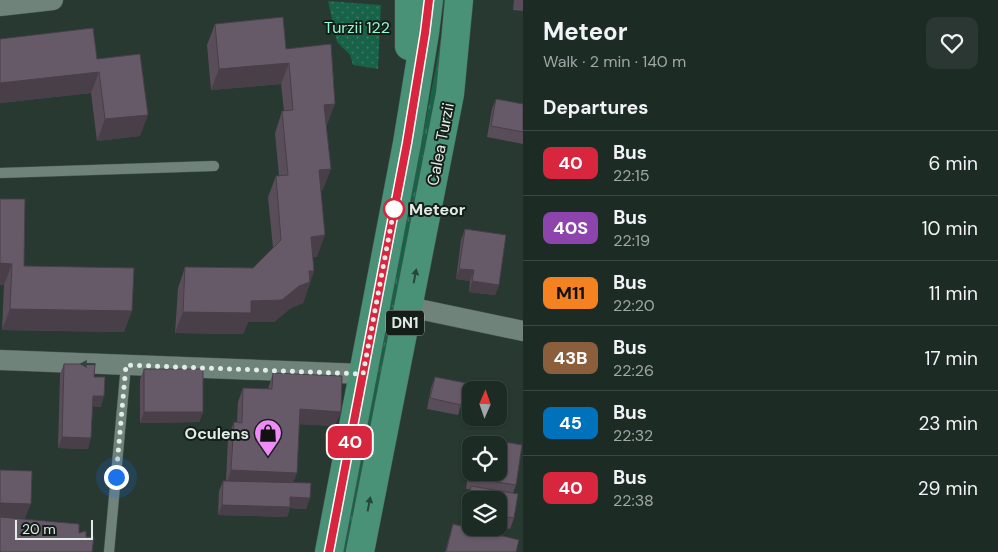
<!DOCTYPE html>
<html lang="en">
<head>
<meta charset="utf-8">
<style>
  :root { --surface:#1d2b25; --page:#2a3732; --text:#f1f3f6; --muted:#a0a7a7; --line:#3b4742 }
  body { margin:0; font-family:"DM Sans",sans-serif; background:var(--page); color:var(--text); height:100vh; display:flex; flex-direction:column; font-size:19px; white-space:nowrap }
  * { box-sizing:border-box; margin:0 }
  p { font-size:16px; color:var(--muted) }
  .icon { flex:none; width:28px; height:28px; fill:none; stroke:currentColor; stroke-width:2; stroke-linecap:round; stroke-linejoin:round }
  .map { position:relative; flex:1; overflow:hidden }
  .side { display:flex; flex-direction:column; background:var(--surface); width:475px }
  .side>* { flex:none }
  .badge { padding:0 10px; border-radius:8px; font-size:18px; line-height:32px }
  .needle { width:32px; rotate:2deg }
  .controls { position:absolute; left:462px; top:381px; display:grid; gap:10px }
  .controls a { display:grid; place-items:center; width:45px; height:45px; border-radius:10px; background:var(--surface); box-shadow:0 1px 4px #0004,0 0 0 1px var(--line); font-size:25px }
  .scale { position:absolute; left:15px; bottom:12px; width:78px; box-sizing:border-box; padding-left:5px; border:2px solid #e1ece7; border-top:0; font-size:14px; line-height:18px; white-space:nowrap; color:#e1ece7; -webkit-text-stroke:4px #161e1a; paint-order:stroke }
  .you { position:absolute; width:25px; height:25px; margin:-12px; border:4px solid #fff; border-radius:50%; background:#1a73e8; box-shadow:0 0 0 8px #1a73e833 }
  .map>.badge { position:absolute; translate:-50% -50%; box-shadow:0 0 0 2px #fff }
  h2 { padding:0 20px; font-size:19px; line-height:45px }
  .round { display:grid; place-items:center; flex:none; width:52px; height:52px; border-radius:10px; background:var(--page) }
  .headline { display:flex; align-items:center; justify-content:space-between; height:85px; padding:0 20px }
  h1 { font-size:24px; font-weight:700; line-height:38px }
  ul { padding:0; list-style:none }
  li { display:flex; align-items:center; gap:15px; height:65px; padding:0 20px; border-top:1px solid var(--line) }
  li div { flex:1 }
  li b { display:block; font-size:19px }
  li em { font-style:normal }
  li .badge { min-width:55px; font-weight:700; text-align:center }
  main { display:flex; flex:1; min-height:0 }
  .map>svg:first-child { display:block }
  .grass { fill:url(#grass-tufts) }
  .park { fill:url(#park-dots) }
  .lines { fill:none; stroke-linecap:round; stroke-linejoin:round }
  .lane-casing { stroke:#46554f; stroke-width:11 }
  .street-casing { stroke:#46554f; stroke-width:21 }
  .primary-casing { stroke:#46554f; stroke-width:29 }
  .lane { stroke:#6f837a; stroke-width:10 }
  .street { stroke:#6f837a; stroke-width:20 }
  .primary { stroke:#499278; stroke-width:28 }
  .wall { fill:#594d59 }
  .shaded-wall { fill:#483f49 }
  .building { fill:#675a68; stroke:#483f49 }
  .oneway { fill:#28473b }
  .oneway2 { fill:#35413c }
  .line-casing { stroke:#fff; stroke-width:11 }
  .line { stroke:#d7263d; stroke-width:8 }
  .walk { stroke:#e1ece7; stroke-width:5; stroke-dasharray:0 9 }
  .stop-dot { fill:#fff; stroke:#d7263d; stroke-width:2.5 }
  .labels { text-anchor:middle; stroke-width:4; stroke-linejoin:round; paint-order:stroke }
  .shield { fill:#161e1a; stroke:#a4aeaa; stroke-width:1 }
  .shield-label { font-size:15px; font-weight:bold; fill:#e1ece7 }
  .park-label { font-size:16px; fill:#95fad1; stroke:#161e1a }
  .street-label { font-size:16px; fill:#e1ece7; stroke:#161e1a }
  .stop-label { font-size:16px; font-weight:bold; fill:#e1ece7; stroke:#161e1a; text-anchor:start }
  .poi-label { font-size:16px; font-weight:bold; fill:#e1ece7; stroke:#161e1a; text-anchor:end }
</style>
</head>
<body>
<main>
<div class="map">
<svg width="523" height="552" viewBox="0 0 523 552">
  <defs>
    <pattern id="grass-tufts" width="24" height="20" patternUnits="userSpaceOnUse" patternTransform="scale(1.25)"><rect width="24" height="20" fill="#176249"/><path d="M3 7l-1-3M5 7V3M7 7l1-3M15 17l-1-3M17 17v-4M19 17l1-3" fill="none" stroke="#387963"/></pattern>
    <pattern id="park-dots" width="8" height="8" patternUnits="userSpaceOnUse" patternTransform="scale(1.25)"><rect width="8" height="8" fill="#176249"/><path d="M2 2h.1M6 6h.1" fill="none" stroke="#387963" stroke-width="1.8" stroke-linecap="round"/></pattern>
  </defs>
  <rect width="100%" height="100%" fill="#273931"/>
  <path class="grass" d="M444,0H451L441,73L349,552H343L435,71L443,26Z"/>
  <path class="park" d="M328,1L381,5L378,69L353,65L350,55L337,42Z"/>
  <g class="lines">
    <g class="lane-casing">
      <g id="lane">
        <path d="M0,173L214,166"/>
        <path d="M109,552L126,365"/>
      </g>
    </g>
    <g class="street-casing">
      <g id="street">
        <path d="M0,6L53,0"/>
        <path d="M409,307L523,331"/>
        <path d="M0,360L363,374"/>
      </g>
    </g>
    <g class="primary-casing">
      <g id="primary">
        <path d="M409,46V0"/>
        <path d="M329,552L407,143L425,33L429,0"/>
        <path d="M360,552L450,94L459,0"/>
      </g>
    </g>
    <use href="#lane" class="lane"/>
    <use href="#street" class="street"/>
    <use href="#primary" class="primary"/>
  </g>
  <g class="wall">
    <path d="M514,0H523V11L513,10Z"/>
    <path d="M215,24L286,49L327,125H326L323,190H321L317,257H313L314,271L303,303L291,308L274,322H248L243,334L175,333L178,288L185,267L253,268L273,248L268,197L276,176H279L275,133L282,111H284L281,84L211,90L207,45Z"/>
    <path d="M0,39L97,59L140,136L97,141L91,93L0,103Z"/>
    <path d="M496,99L523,104V144L487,137L492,109Z"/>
    <path d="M0,199L24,266L124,332L2,330L4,285Z"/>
    <path d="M465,229L499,285L495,295L469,292L470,281L456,279L461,240Z"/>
    <path d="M64,364L94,377L101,407L92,406L88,449L58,448L60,374Z"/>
    <path d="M144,369L203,412L199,422L140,423V379Z"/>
    <path d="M273,373L335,426L299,424L293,482L310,498L306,509L290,508L287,517L218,515L219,491L223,481H226L228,437L234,422H237L238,402L243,388L268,389Z"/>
    <path d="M435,377L461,405L458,415L427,409L431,388Z"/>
    <path d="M476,437L522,445L516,485L513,493L518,494L514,518L510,529L499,527V500H471V522L463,521L467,497L470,489H466L471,455V472H499V445H473Z"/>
    <path d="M453,524L516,552H445L450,534Z"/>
  </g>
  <g class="shaded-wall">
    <path d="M289,63L281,84L211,90L219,69Z"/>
    <path d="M99,72L91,93L0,103V83Z"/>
    <path d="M335,104L327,125L317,126L324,105Z"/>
    <path d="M148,115L140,136L97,141L105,119Z"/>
    <path d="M331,169L323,190L311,191L319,170Z"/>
    <path d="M325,235L317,257L303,258L311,237Z"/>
    <path d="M0,263L12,264L4,285H0Z"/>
    <path d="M459,269L474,270L470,281L456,279Z"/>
    <path d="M309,271H314L303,303L291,308L274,322H248L243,334L175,333L183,312L251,301Z"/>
    <path d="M472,281L499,285L495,295L469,292Z"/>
    <path d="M10,309L132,311L124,332L2,330Z"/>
    <path d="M93,396H104L101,407L89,406Z"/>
    <path d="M300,409L341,412L335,426L294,424Z"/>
    <path d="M144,412H203L199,422L140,423Z"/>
    <path d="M62,437L91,438L88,449L58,448Z"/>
    <path d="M231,470L297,473L291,488L226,485Z"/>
    <path d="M290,497L310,498L306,509L290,508L287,517L218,515L222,505Z"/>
    <path d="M0,503L31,504L25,519L0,518Z"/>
  </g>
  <g class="building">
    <path d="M283,17L286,49L331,44L335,104L324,105L331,169L319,170L325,235L311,237L314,271H309L310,282L299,286L282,300L251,301V313L183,312L185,267L253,268L281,240L276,176L288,175L282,111L293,110L289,63L219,69L215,24Z"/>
    <path d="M93,28L97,59L140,54L148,115L105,119L99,72L0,83V39Z"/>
    <path d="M496,99L523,104V132L491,126Z"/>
    <path d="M0,199H25L24,266L134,268L132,311L10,309L12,264L0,263Z"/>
    <path d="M465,229L506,235L499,285L472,281L474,270L459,269Z"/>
    <path d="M64,364H95L94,377H105L104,396H93L91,438L62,437Z"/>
    <rect x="144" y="369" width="59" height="43"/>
    <path d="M273,373L342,376L341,412L300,409L297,473L231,470L234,422L242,423L243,388L272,389Z"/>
    <path d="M435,377L466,383L461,405L430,398Z"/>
    <path d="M476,437L522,445L516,485L470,478L471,468V472H499V445H475Z"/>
    <path d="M0,470L32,471L31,504L0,503Z"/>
    <path d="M223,481L311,483L310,498L290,497V507L222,505Z"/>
    <path d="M471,486L518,494L514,518L499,516V500H471V511L467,510Z"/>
    <path d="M0,517L79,524V533L86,531V537H94L92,552H0Z"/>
    <path d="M453,524L519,540L516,552H446Z"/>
  </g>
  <defs><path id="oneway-solid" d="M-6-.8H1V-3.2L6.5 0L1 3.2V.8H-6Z" transform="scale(1.25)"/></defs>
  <g class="oneway">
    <use href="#oneway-solid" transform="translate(415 276) rotate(-79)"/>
    <use href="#oneway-solid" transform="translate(369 504) rotate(-79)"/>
  </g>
  <use class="oneway2" href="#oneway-solid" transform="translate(88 364) rotate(-178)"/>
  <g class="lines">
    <g class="line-casing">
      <path id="line" d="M329,552L407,143L425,33L429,0"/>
    </g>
    <use href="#line" class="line"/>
    <path class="walk" d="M116,477L126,365L363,374L395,204L394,209"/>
  </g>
  <defs>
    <g id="shop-pin" transform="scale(1.4375)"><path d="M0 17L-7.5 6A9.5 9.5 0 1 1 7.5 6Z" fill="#ef8bf6" stroke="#161e1a"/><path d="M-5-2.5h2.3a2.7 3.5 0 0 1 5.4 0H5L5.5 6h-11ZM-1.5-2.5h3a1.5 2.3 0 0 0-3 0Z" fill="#111"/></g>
  </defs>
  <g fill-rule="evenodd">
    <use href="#shop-pin" x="268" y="433"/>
  </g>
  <circle class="stop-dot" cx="394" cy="209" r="10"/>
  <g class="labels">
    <rect class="shield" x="386" y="310.5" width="38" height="25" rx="4"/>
    <g class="shield-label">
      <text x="405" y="328">DN1</text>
    </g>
    <g class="park-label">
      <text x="357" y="33">Turzii 122</text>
    </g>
    <g class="street-label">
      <text transform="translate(440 144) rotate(-79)" y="6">Calea Turzii</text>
    </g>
    <g class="stop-label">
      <text x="409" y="215">Meteor</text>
    </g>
    <g class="poi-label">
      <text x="249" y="439">Oculens</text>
    </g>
  </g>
</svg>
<div class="controls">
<a><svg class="needle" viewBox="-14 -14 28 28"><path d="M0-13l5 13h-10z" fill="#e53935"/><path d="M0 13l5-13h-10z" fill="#a0a7a7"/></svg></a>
<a><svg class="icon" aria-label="locate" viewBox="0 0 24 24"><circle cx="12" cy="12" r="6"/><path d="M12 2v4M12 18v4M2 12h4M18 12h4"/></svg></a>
<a><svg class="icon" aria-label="layers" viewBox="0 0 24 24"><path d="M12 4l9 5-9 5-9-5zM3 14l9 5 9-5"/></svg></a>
</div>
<div class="scale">20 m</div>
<div class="you" style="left:116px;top:477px"></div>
<b class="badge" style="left:350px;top:442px;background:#d7263d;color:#fff">40</b>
</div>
<section class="side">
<div class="headline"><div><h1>Meteor</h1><p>Walk · 2 min · 140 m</p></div><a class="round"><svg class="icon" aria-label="heart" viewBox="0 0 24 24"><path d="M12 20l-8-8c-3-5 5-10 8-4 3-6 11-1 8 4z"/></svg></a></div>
<h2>Departures</h2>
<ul>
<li><span class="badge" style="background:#d7263d;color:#fff">40</span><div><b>Bus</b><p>22:15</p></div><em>6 min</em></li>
<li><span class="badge" style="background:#8e44ad;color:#fff">40S</span><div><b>Bus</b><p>22:19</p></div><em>10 min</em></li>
<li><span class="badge" style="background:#f58220;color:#111">M11</span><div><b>Bus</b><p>22:20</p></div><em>11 min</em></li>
<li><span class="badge" style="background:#8b5e3c;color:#fff">43B</span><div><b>Bus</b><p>22:26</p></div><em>17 min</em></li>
<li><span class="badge" style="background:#0072bc;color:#fff">45</span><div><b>Bus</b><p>22:32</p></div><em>23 min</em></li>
<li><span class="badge" style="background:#d7263d;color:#fff">40</span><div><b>Bus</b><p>22:38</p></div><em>29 min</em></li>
</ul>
</section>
</main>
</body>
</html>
